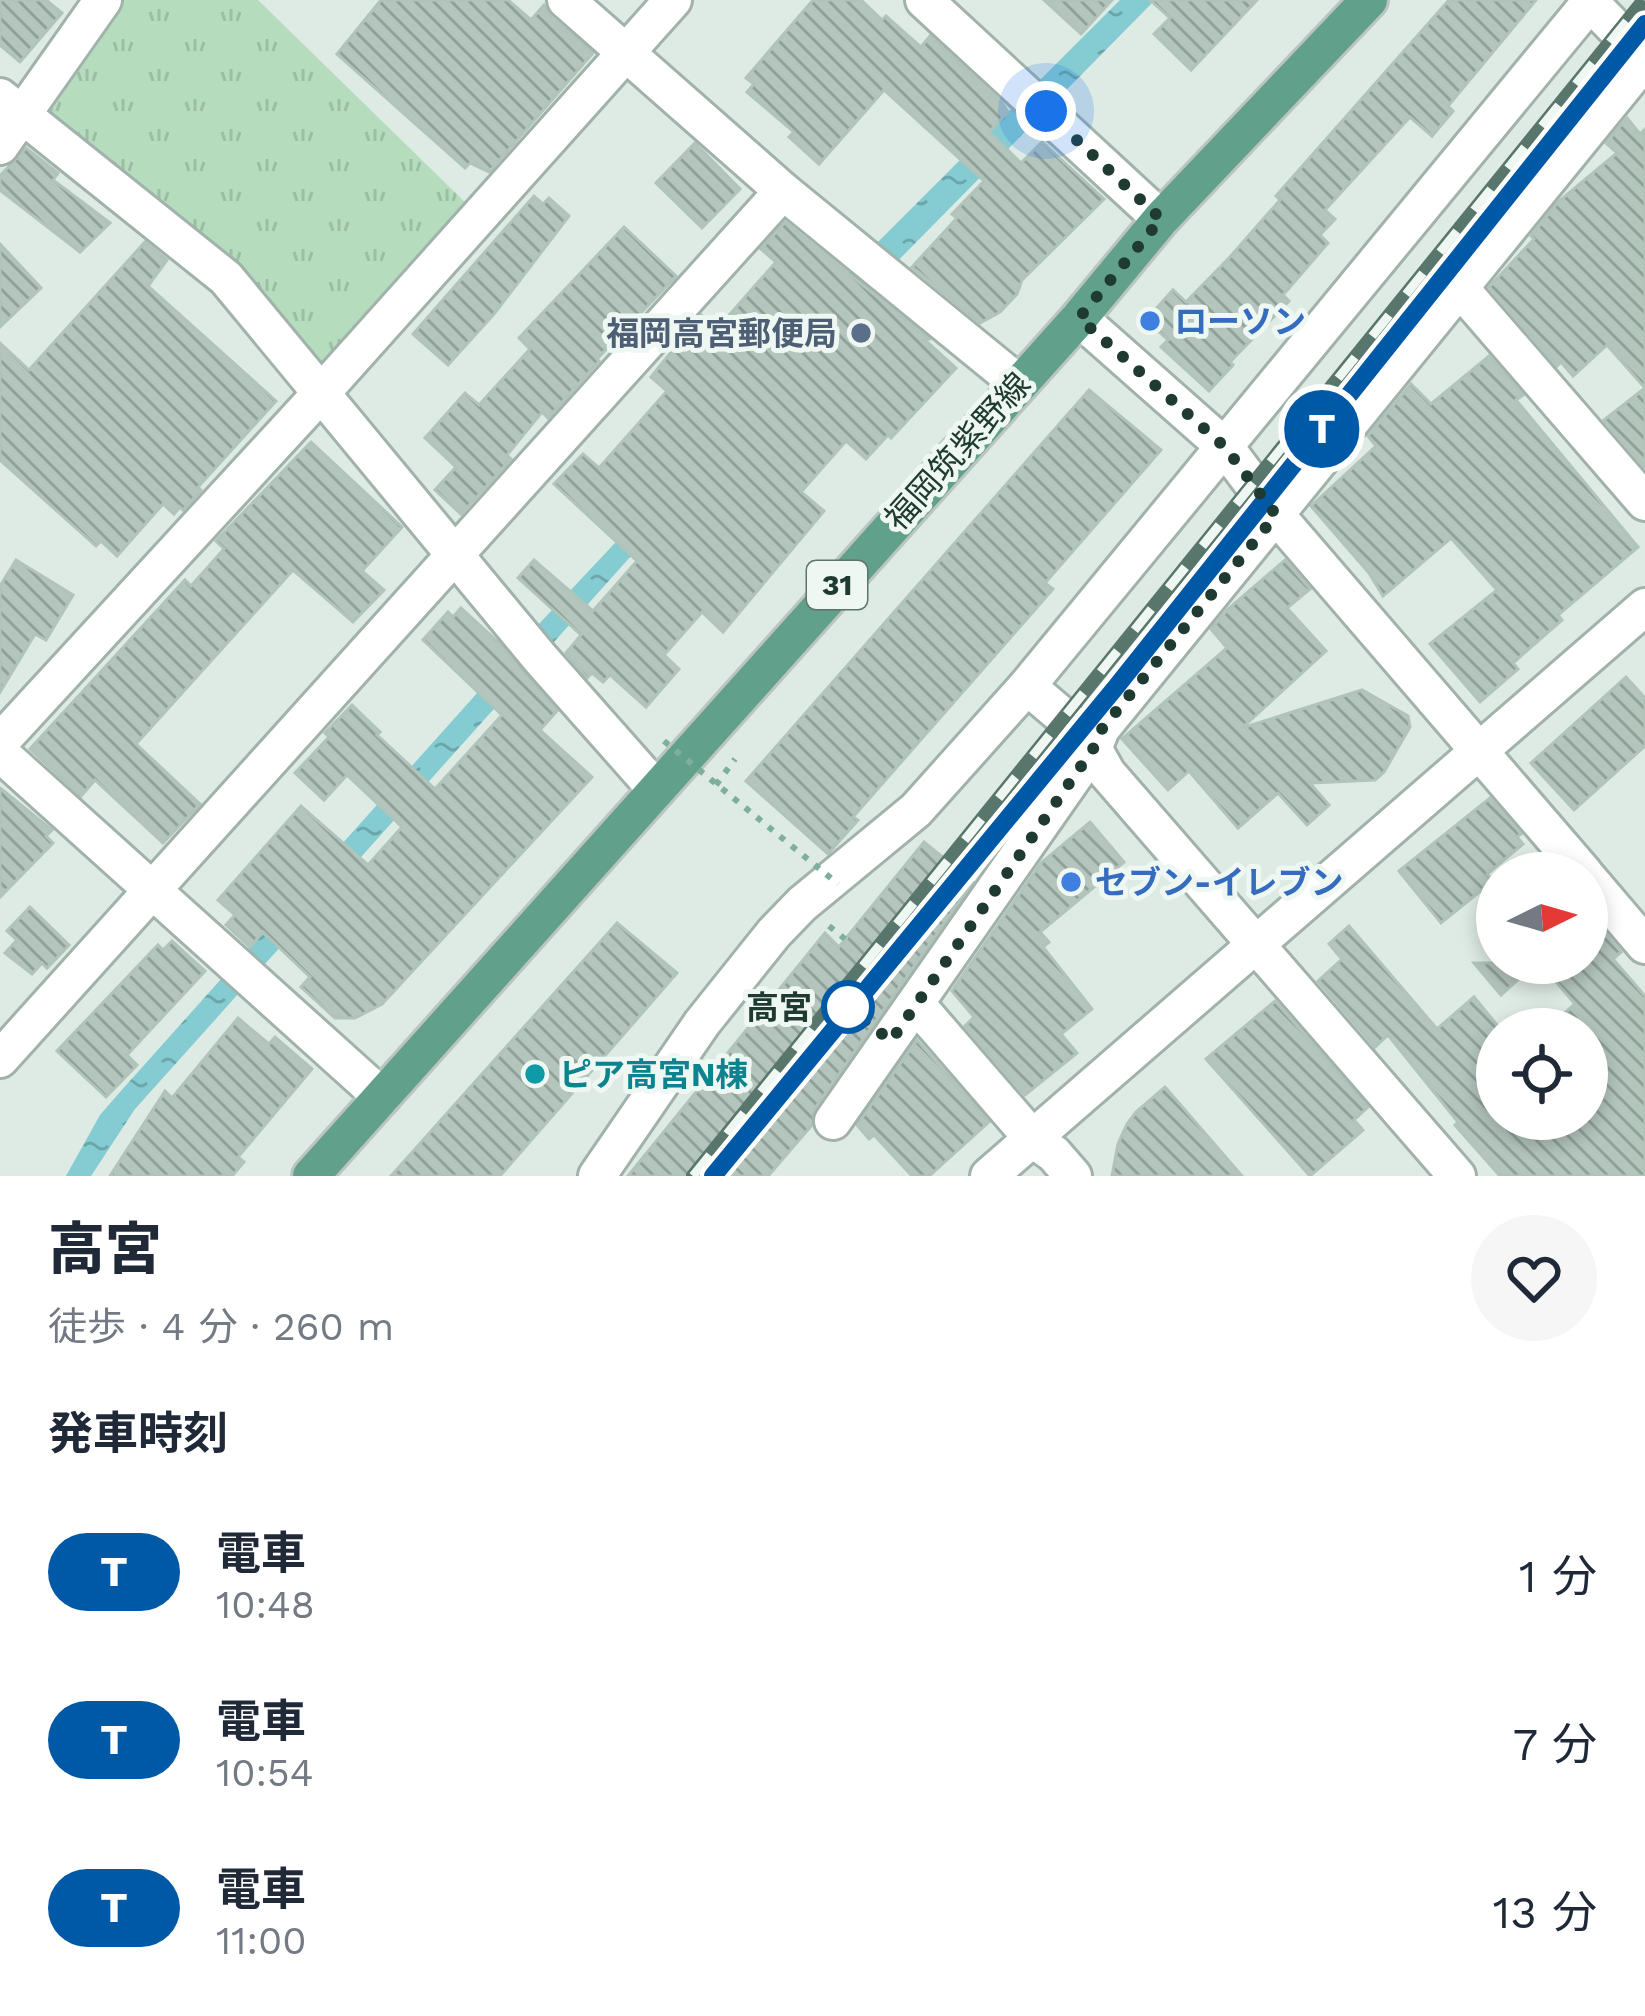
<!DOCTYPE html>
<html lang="ja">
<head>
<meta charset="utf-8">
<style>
  :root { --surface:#fff; --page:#f6f6f7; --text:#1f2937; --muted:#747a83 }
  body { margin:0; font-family:"Work Sans","Noto Sans JP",sans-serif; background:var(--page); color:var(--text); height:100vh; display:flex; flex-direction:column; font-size:45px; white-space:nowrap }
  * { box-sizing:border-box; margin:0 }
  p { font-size:39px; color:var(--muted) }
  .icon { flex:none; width:66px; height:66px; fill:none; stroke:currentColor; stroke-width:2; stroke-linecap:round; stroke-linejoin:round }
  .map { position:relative; height:1176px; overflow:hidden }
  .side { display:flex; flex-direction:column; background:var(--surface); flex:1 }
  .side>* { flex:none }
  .badge { padding:0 24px; border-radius:39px; font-size:42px; line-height:78px }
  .needle { width:78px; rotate:85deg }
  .buttons { position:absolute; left:1476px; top:852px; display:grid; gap:24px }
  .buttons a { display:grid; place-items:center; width:132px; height:132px; border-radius:50%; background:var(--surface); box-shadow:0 6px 18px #0003; font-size:60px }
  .you { position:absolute; width:60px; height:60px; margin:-30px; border:9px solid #fff; border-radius:50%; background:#1a73e8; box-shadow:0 0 0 18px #1a73e833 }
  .map>.badge { position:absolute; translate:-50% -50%; box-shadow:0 0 0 6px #fff }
  h2 { padding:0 48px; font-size:45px; line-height:108px }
  .round { display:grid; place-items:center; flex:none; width:126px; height:126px; border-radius:63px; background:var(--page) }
  .summary { display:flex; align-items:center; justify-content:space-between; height:204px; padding:0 48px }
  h1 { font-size:57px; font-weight:800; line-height:90px }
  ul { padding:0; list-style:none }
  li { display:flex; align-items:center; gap:36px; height:168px; padding:0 48px }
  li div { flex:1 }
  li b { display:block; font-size:45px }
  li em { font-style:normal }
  li .badge { min-width:132px; font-weight:700; text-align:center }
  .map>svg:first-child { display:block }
  .grass { fill:url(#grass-tufts) }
  .water { fill:url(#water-ripples) }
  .building { fill:url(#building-back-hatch); stroke:#b0c4ba; stroke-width:3 }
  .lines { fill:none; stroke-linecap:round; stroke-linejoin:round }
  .minor-casing { stroke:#a1b2ab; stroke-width:42 }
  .major-casing { stroke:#bcc4c1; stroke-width:42 }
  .path { stroke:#7daf9c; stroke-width:6; stroke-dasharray:6 9; stroke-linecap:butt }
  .minor { stroke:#fff; stroke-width:36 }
  .major { stroke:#61a18c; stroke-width:36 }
  .rail-casing { stroke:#59766c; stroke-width:14 }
  .rail { stroke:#eef7f2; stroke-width:9; stroke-dasharray:27; stroke-linecap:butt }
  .path-bridge { stroke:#7daf9c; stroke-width:6; stroke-dasharray:6 9; stroke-linecap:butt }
  .line-casing { stroke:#fff; stroke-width:27 }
  .line { stroke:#0059a6; stroke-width:18 }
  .walk { stroke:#1f3a31; stroke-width:12; stroke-dasharray:0 21.6 }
  .shop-dot { fill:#3f7fe0; stroke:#eef7f2; stroke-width:4.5 }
  .service-dot { fill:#5c6f8a; stroke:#eef7f2; stroke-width:4.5 }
  .stop-dot { fill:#fff; stroke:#0059a6; stroke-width:6 }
  .culture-dot { fill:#0f9aa8; stroke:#eef7f2; stroke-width:4.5 }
  .labels { text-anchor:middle; stroke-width:10; stroke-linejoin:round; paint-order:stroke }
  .shield { fill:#eef7f2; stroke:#5d736b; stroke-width:3 }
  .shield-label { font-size:30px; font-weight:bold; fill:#1f3a31 }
  .shop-label { font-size:33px; font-weight:bold; fill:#366cbe; stroke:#eef7f2; text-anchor:start }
  .service-label { font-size:33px; font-weight:bold; fill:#4e5e75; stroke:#eef7f2; text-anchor:end }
  .street-label { font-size:33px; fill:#1f3a31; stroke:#eef7f2 }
  .stop-label { font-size:33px; font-weight:bold; fill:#1f3a31; stroke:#eef7f2; text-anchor:end }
  .culture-label { font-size:33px; font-weight:bold; fill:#0d838f; stroke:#eef7f2; text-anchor:start }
</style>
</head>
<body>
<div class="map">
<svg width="1645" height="1176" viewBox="0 0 1645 1176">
  <defs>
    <pattern id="grass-tufts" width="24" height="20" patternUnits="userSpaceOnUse" patternTransform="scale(3)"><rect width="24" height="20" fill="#b6dcbe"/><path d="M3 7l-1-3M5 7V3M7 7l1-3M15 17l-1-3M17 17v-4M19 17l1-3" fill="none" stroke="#9cbea4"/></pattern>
    <pattern id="water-ripples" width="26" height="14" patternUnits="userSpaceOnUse" patternTransform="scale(3)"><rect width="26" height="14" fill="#84cbd2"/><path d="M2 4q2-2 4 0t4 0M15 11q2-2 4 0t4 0" fill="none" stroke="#6ba6ab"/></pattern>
    <pattern id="building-back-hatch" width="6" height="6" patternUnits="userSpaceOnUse" patternTransform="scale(3)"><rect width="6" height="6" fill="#b3c5bd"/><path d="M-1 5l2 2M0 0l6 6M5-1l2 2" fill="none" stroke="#91a19a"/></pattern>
  </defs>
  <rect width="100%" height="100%" fill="#deeae4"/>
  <path class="grass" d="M113,0H258L473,210L323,374L32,113Z"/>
  <path class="water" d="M1120,0H1155L875,284L135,1109L91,1176H66L100,1115L120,1092L538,625L691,462L854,266Z"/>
  <g class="building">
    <path d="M0,0H46L62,13L20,62L0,45Z"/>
    <path d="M381,0H508L531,20L544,5L551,17L593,53L489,172L470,163L465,168L337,54Z"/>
    <path d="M813,0H861L882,20L886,16L921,47L930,36L1002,103L1008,112L989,132L1021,163L1042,142L1104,199L1022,280L1017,294L1000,312L980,323L912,267L957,218L952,214L984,181L884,90L819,164L789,137L794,132L747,92L754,84L746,78Z"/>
    <path d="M1044,0H1112L1081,34Z"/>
    <path d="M1150,0H1257L1191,70L1154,34L1170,18Z"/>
    <path d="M1449,0H1536L1448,106L1453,111L1432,136L1410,117L1325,210L1335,219L1320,235L1328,243L1283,295L1289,301L1230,362L1233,365L1209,391L1161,347L1168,340L1146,320L1173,290L1186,302L1230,257L1280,200L1276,196Z"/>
    <path d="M1627,118L1640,134L1645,129V468L1604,420L1645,388L1607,345L1573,376L1561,362L1557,366L1489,287L1534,239L1531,236L1558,202L1617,153L1606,143Z"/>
    <path d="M695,143L740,189L702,228L656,183Z"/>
    <path d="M26,148L58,173L53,180L110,223L80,252L0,190V176Z"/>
    <path d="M534,196L543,204L549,198L569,216L494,314L448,365L413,334Z"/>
    <path d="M785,222L929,339L925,340L956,368L891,438L888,435L866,459L846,441L801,492L824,511L723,632L702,612L664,655L679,669L646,707L610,675L603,682L592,673L587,678L566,653L581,635L518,578L534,560L593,611L637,561L554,484L583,454L599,468L667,391L651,377L701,315L717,329L776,262L761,249Z"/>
    <path d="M624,227L676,276L597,359L599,361L548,418L542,412L507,455L511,459L461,514L435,490L456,467L425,438L465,393L479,405L530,349L519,338Z"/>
    <path d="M145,242L167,260L148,286L276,401L198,487L201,490L183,510L180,507L174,514L163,504L117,556L101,541L96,546L0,460V343L29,370Z"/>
    <path d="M0,244L41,288L0,327Z"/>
    <path d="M1489,356L1523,395L1516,400L1638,547L1558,615L1562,620L1513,663L1518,669L1480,702L1430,644L1497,590L1451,538L1383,596L1369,573L1311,506L1376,446L1368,436L1411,384L1431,404Z"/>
    <path d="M1089,390L1161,450L1045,583L1053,589L853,817L858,820L828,854L746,781Z"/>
    <path d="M311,442L402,527L362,571L384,590L353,622L293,570L136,744L200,804L163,843L95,780L81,796L30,749L185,580L191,586L224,549L216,541Z"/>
    <path d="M16,560L73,595L46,640L35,634L0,692V586Z"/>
    <path d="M1285,560L1310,589L1287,608L1326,651L1242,728L1362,690L1408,716L1410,727L1384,772L1375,780L1310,783L1329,805L1307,825L1278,793L1238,828L1189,771L1168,790L1122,739L1227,648L1211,629L1228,609Z"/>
    <path d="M461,608L497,641L557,711L540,730L592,777L382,1004L355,1018H335L301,987L310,977L263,932L250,947L226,925L235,915L218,900L301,806L368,865L402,827L347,775L324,800L295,773L329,737L325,733L352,705L380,732L377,735L435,789L502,715L423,640L448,612L453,617Z"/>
    <path d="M1626,677L1645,698V746L1574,810L1531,763Z"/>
    <path d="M0,788L52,830L46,836L53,843L0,897Z"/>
    <path d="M1490,798L1521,834L1517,837L1523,844L1487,874L1493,881L1441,923L1399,871Z"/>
    <path d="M1090,822L1124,862L1040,932L1049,942L1043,947L1092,1009L1061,1034L1077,1053L1025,1095L965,1026L974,1017L952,991L1041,863Z"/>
    <path d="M924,842L973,882L815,1108L812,1125L768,1176H628L825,933L839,947Z"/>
    <path d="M30,907L69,945L47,968L42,963L32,974L5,953L17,940L7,931Z"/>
    <path d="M1587,912L1621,952L1613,959L1645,996V1176H1500L1455,1125L1458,1122L1388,1035L1375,1047L1318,981L1342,959L1329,944L1349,926L1437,1029L1474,997L1497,1025V1119H1521L1534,1135L1552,1119H1587V1029H1546L1575,1004L1540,963H1587Z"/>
    <path d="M617,923L677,973L500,1176H391Z"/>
    <path d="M172,941L205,971L127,1055L137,1065L106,1097L57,1051L158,945L163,950Z"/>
    <path d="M1474,963H1536L1501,995Z"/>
    <path d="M1275,1001L1368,1107L1354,1120L1363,1130L1310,1176L1206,1059Z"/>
    <path d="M238,1018L269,1044L275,1037L312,1069L238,1157L244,1162L232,1176H110L165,1091L172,1098Z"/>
    <path d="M917,1040L989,1122L929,1176H912L874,1135L869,1139L857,1125Z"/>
    <path d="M1165,1087L1242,1176H1112L1118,1144L1127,1124L1136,1112Z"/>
  </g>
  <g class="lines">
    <g class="minor-casing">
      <g id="minor">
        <path d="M566,0L783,191L1018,383"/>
        <path d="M924,0L1161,219"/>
        <path d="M1588,0L1645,59"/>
        <path d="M0,97L226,278L540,658L655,788"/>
        <path d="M0,146L103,0"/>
        <path d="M1459,287L1645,502"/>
        <path d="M1079,318L1225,447L1276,515L1584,873"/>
        <path d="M1027,686L1087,737L1107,773L1457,1176"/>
        <path d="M0,742L323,391L673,0"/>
        <path d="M0,753L382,1097"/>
        <path d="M1587,877L1645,945"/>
        <path d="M917,1005L1033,1139L1054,1154L1073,1176"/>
        <path d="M0,1059L783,191"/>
        <path d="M833,1121L1093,749L1101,729L1645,60"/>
        <path d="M597,1176L702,1023L774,933L802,904L916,810L1027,686L1592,0"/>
        <path d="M989,1176L1645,607"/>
      </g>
    </g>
    <g class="major-casing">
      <path id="major" d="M311,1176L1079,318L1161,219L1369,0"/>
    </g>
    <g class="path">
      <path d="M716,785L735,759"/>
      <path d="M829,926L845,939"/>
    </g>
    <use href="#minor" class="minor"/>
    <use href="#major" class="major"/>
    <g class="rail-casing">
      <g id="rail">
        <path d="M1017,805L1346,399"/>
        <path d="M693,1176L1644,0"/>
      </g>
    </g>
    <use href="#rail" class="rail"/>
    <path class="path-bridge" d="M664,741L838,884"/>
  </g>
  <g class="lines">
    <g class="line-casing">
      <path id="line" d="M713,1176L1116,687L1645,24"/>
    </g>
    <use href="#line" class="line"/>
    <path class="walk" d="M848,1007L891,1041L1093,749L1102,729L1276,515L1225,447L1079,318L1161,219L1046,111"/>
  </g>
  <g class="shop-dot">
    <circle cx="1150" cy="321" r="12"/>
    <circle cx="1071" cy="882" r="12"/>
  </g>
  <circle class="service-dot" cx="861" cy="333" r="12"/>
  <circle class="stop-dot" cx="848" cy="1007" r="24"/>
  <circle class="culture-dot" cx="535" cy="1074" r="12"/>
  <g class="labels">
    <rect class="shield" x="807" y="561" width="60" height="48" rx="9"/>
    <g class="shield-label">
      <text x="837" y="595">31</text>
    </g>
    <g class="shop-label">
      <text x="1174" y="333">ローソン</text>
      <text x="1095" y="894">セブン-イレブン</text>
    </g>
    <g class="service-label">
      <text x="837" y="345">福岡高宮郵便局</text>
    </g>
    <g class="street-label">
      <text transform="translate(957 451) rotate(-48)" y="12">福岡筑紫野線</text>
    </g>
    <g class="stop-label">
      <text x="812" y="1019">高宮</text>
    </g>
    <g class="culture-label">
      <text x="559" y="1086">ピア高宮N棟</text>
    </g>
  </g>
</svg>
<div class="buttons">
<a><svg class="needle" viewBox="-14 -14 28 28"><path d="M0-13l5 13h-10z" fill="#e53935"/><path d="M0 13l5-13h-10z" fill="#747a83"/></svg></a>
<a><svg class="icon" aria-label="locate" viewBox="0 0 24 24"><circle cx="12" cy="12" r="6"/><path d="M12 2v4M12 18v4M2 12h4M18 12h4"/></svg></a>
</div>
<div class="you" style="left:1046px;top:111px"></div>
<b class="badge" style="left:1322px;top:429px;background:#0059a6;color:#fff">T</b>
</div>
<section class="side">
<div class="summary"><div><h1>高宮</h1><p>徒歩 · 4 分 · 260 m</p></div><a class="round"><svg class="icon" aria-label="heart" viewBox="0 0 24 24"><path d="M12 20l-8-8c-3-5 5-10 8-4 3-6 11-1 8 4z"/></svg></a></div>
<h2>発車時刻</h2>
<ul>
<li><span class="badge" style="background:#0059a6;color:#fff">T</span><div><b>電車</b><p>10:48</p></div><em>1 分</em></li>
<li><span class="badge" style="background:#0059a6;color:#fff">T</span><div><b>電車</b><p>10:54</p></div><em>7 分</em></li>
<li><span class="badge" style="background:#0059a6;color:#fff">T</span><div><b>電車</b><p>11:00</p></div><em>13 分</em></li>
</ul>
</section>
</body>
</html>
